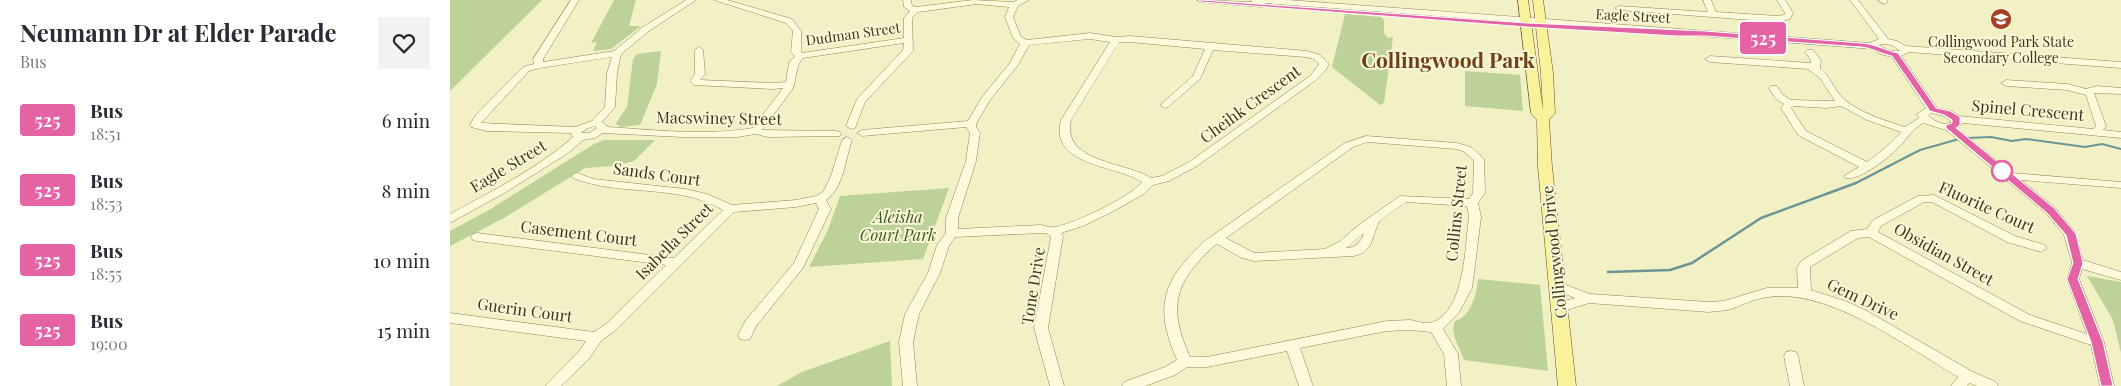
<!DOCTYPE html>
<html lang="en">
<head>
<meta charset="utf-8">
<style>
  :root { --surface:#fff; --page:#f2f2f3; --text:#2b2b33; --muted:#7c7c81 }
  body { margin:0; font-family:"Playfair Display",serif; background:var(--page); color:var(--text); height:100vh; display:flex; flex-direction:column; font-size:19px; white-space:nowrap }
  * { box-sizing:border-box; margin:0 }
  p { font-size:16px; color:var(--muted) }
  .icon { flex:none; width:28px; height:28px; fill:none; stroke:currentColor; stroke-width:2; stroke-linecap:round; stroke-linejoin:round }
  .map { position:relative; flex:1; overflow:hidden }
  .side { display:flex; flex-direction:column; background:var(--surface); width:450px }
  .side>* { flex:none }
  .badge { padding:0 10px; border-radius:4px; font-size:18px; line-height:32px }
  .map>.badge { position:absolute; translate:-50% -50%; box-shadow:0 0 0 2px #fff }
  .round { display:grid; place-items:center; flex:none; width:52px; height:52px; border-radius:0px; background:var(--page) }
  .headline { display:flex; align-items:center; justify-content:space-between; height:85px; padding:0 20px }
  h1 { font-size:24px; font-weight:700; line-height:38px }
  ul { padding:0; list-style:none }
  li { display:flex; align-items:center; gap:15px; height:70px; padding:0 20px }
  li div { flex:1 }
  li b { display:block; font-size:19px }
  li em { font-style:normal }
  li .badge { min-width:55px; font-weight:700; text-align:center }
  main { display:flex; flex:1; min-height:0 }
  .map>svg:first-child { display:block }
  .green { fill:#bdd298 }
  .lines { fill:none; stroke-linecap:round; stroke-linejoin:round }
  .stream-far1 { stroke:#6d9595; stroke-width:2 }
  .stream { stroke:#6d9595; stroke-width:2.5 }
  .minor-casing { stroke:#908459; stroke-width:1 }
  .major-casing { stroke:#5e4f2d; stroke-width:1 }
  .minor { fill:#fcfada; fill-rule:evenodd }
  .major { fill:#f8f29b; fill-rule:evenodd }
  .line { fill:#e463a4; stroke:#fff }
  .stop-dot { fill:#fff; stroke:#e463a4; stroke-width:2.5 }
  .labels { text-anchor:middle; stroke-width:4; stroke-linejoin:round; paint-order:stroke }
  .far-street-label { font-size:14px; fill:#3f361e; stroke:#f9f7d6 }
  .far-poi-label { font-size:14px; fill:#3f361e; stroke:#f9f7d6 }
  .street-label { font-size:16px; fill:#3f361e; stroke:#f9f7d6 }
  .park-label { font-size:16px; font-style:italic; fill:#405d23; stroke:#f9f7d6 }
  .district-label { font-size:21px; font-weight:bold; fill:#704019; stroke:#f9f7d6 }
</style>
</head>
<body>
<main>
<section class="side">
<div class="headline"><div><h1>Neumann Dr at Elder Parade</h1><p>Bus</p></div><a class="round"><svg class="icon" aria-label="heart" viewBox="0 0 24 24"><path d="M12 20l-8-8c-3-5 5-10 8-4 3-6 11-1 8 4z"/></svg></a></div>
<ul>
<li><span class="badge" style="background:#e463a4;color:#fff">525</span><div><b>Bus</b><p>18:51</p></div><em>6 min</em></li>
<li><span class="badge" style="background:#e463a4;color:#fff">525</span><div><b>Bus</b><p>18:53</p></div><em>8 min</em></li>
<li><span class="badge" style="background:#e463a4;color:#fff">525</span><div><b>Bus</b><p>18:55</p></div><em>10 min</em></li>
<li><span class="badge" style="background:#e463a4;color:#fff">525</span><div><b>Bus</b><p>19:00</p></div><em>15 min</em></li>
</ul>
</section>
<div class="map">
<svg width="1671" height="386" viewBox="0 0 1671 386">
  <rect width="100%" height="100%" fill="#f2f0c5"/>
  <g class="green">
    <path d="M0,0H92L0,91Z"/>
    <path d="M164,0H186L179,26H191L161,49L143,51L147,42L141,43Z"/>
    <path d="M895,14L931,17L934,20V33L938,38L943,37L934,103L930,105L882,67Z"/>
    <path d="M211,51L207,84L190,125L171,127L167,125L166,123L177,107L183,59L187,54Z"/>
    <path d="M1015,71L1070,75L1073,111L1015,106Z"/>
    <path d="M154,140H205L184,161L165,166L135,168L54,218L0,246V231L39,210L144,144Z"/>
    <path d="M499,188L473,259L359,267L378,230L390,196Z"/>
    <path d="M1637,276L1671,282V353L1663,320Z"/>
    <path d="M1028,279L1090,285L1098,371L1014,360C1010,347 999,333 1005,321C1021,317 1027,293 1028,279Z"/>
    <path d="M440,341L442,386H327L352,372Z"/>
  </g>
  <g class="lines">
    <g class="stream-far1">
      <path d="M1517,138L1541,137L1562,141L1576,139L1635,147L1652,144L1671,149"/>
      <path d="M1437,167L1470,150L1509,139"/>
    </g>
    <path class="stream" d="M1158,272L1220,270L1242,263L1311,218L1406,183L1439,166"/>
    <g class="minor-casing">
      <g id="minor">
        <path d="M121,0H129L93,59V62L164,51L193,27L236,0H246L199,31L171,54L167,73L165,107L152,122L158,127C205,130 256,136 303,128L333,88L323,89L244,85L240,81L245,74V50L249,47L253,50L255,74L250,80L323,83L336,82L339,62L345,56L341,52L343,31L336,23L264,0H277L342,19L351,31V51L352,53L454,38V18L460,11L454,7L453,0H461L462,6L466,7L523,0L563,2L568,0H579L568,6L563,17L571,37L577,40L640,33L666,37L680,36L857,51L870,55L879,64L875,71L866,80L747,166L719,181L703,185L694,194L660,213L633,226L611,233L613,236L598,328L614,386H600L584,328L601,237L596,233H591L505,237L499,246L490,273L469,314L463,342L467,386H453L449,342L455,314L478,273L487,245L496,233V218L516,161L520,133L516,127L412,136L407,133L412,130L518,121L532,97L560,63L570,44L563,38L555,17L559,7L527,4L468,12L462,18L463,51L415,102L405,128L401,129L396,126L407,99L453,50L454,43L353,58C345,66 347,80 342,90L312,130L386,131L390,132L391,134L390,136L318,137L306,134L287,137H232L153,133L145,138L133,140L118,153L56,192L0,223V214C42,191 87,169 123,137L121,133L37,131L21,127L20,125L25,116L73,67L84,64L83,59ZM640,39L660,42L611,120C599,167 668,165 692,182C679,198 627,222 606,227C602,228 596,226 591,225L508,229V218L526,161L530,133L526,127V124L540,100L568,65L579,45ZM669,42H680L755,49L743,76L710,105L715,108L718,107L750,79L763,50L856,57L864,59L869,64L860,76L739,162L712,176L701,178C677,162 611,163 621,120ZM162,57L157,73L155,107L142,121L125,127L31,123L79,71L90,68ZM145,126L147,128L139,133H131L138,128Z"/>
        <path d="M747,0L802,2L801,0H838L1420,43L1429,39L1400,0H1408L1438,39L1447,41L1456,46L1671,62V68L1459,52L1451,56L1487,108L1501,111L1509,116L1643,129L1646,126L1636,95L1617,90L1556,86L1551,83L1556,80L1618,84L1636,89L1647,86L1671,88V94L1644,93L1656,126L1653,130L1671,132V138L1513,123L1506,128L1562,173L1671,182V188L1571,180L1605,208L1624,231L1633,260L1671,272V280L1632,269L1629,279L1654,342L1664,386H1650L1641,345L1570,321L1419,237L1408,238L1360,267L1361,290L1398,302L1417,311L1523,372L1546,382L1548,386H1527L1520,383L1517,386H1501L1508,377C1457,347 1379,288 1318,297C1305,298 1291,306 1278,310C1272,311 1265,311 1259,312L1139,303L1110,312L1105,310L1103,307L1105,304L1125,298L1104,289L1102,286L1104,283L1108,282L1140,294L1259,302L1274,301L1317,288H1348L1347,268L1351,261L1401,231L1417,229L1423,220L1468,196L1484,195L1565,236L1595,245L1597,248L1591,252L1557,242L1482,202H1474L1431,226L1428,232L1580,315L1637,334L1617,279L1622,263L1614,235L1597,214L1496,130L1473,123C1463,129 1458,137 1451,145C1441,156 1409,182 1395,178L1394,176L1409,167L1348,135L1331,108L1334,104L1326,99L1319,88L1321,86H1327L1333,95L1341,100L1385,101L1370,78L1358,69L1260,62L1255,59L1260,56L1361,63V60L1355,52L1357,50H1363L1371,60L1370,68C1379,75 1383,87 1391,96C1404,111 1436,121 1455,127L1469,118L1467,114L1476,108L1442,57L1430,54L1423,49L815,3L816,5L812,7L751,2ZM1432,44L1442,45L1450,51H1439L1429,45ZM1343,106L1377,108L1391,106L1417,120L1451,132L1435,148L1417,162L1356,131L1341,108ZM1481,113L1494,116L1502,122C1493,126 1485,122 1478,115Z"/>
        <path d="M1253,0H1261L1266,12L1328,16L1334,15L1335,13L1327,0H1335L1343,13L1340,19L1328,22L1169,10L1165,8L1169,6L1258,12Z"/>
        <path d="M1428,0H1437L1438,2L1434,4Z"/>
        <path d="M916,136L1007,143L1021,147L1034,159L1035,193L1028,203L1031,217L1022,288L1008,314L993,329L1008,354L1011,386H997L994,354L981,332L961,330L937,331L850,348L863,386H849L837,351L757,367H737L725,375L695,386H672L674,382L715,367L727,360C703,306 713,279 756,240L895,143ZM917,142L1006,149L1013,151L1024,160L1023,193L1019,199L950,196L910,224L889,242L875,249L804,253L776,238L903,147ZM956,202L1017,206L1019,217C1015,246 1015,310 983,322C976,325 967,321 960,320C952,320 945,321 937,321L757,357H740C717,307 725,282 764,246L767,244L792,258L804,261L904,256L913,253L920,246L929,221ZM914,233C911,242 906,248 896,248Z"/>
        <path d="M397,137L402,140C395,159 394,188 376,200L381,209L353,268L306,326L300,339L295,340L290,339L288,335L296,320L344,263L369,209L366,203L346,207L284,212L167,329L151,341L139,359L111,386H95L129,351L136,341L0,323V313L144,332L157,323L216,265L27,241L23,240L21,237L23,234L27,233L224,258L273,210C228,183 170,197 123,178L122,176L123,174L127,173L144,179L235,189L257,194L282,205L346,200L366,196L373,192L381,176L392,140Z"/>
        <path d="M1341,351L1346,352L1348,356L1354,386H1340L1334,356L1336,352Z"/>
      </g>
    </g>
    <g class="major-casing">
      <path id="major" d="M1068,0H1078L1093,111L1091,73L1083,0H1093L1103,73L1105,113L1099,120L1102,167L1126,386H1108L1088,167L1087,120L1081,113Z"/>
    </g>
    <use href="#minor" class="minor"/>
    <use href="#major" class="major"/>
  </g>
  <path class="line" d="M748,0H752L1077,23L1255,31L1411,43C1425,44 1434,50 1448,53L1486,108L1500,111L1510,117V125L1506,128L1604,208L1626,234L1633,263L1628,279L1653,342L1663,386H1651L1641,342L1617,279L1623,263L1616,235L1597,213L1496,128V125L1502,123V120L1494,115L1480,111L1442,56C1431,54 1423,48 1411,47L1255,36H1226L1077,27L752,2Z"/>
  <defs>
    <g id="school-disc" transform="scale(1.125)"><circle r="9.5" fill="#a54123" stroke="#f9f7d6"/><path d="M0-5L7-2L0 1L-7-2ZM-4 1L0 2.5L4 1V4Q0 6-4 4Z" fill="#fff"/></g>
  </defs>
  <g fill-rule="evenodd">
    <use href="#school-disc" x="1551" y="19"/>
  </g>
  <circle class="stop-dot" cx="1552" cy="171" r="10"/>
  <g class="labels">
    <g class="far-street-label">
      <text transform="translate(1183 16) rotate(3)" y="5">Eagle Street</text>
      <text transform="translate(403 34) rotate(-8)" y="5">Dudman Street</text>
    </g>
    <g class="far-poi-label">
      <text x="1551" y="47">Collingwood Park State<tspan x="1551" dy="16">Secondary College</tspan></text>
    </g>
    <g class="street-label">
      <text transform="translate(800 104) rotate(-36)" y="6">Cheihk Crescent</text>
      <text transform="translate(1578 110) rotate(5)" y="6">Spinel Crescent</text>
      <text transform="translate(269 118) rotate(1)" y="6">Macswiney Street</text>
      <text transform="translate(58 166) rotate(-31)" y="6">Eagle Street</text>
      <text transform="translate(207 174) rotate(8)" y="6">Sands Court</text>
      <text transform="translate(1537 207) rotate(24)" y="6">Fluorite Court</text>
      <text transform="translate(1006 213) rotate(-84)" y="6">Collins Street</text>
      <text transform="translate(129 233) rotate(7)" y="6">Casement Court</text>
      <text transform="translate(224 241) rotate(-45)" y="6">Isabella Street</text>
      <text transform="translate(1104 252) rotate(-96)" y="6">Collingwood Drive</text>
      <text transform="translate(1494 254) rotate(29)" y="6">Obsidian Street</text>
      <text transform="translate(583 286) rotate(-81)" y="6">Tone Drive</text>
      <text transform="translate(1413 299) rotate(25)" y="6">Gem Drive</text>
      <text transform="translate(75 310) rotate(8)" y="6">Guerin Court</text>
    </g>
    <g class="park-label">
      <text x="448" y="223">Aleisha<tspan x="448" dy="18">Court Park</tspan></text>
    </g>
    <g class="district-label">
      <text x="998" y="68">Collingwood Park</text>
    </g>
  </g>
</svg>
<b class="badge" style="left:1313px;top:38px;background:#e463a4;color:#fff">525</b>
</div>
</main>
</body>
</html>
